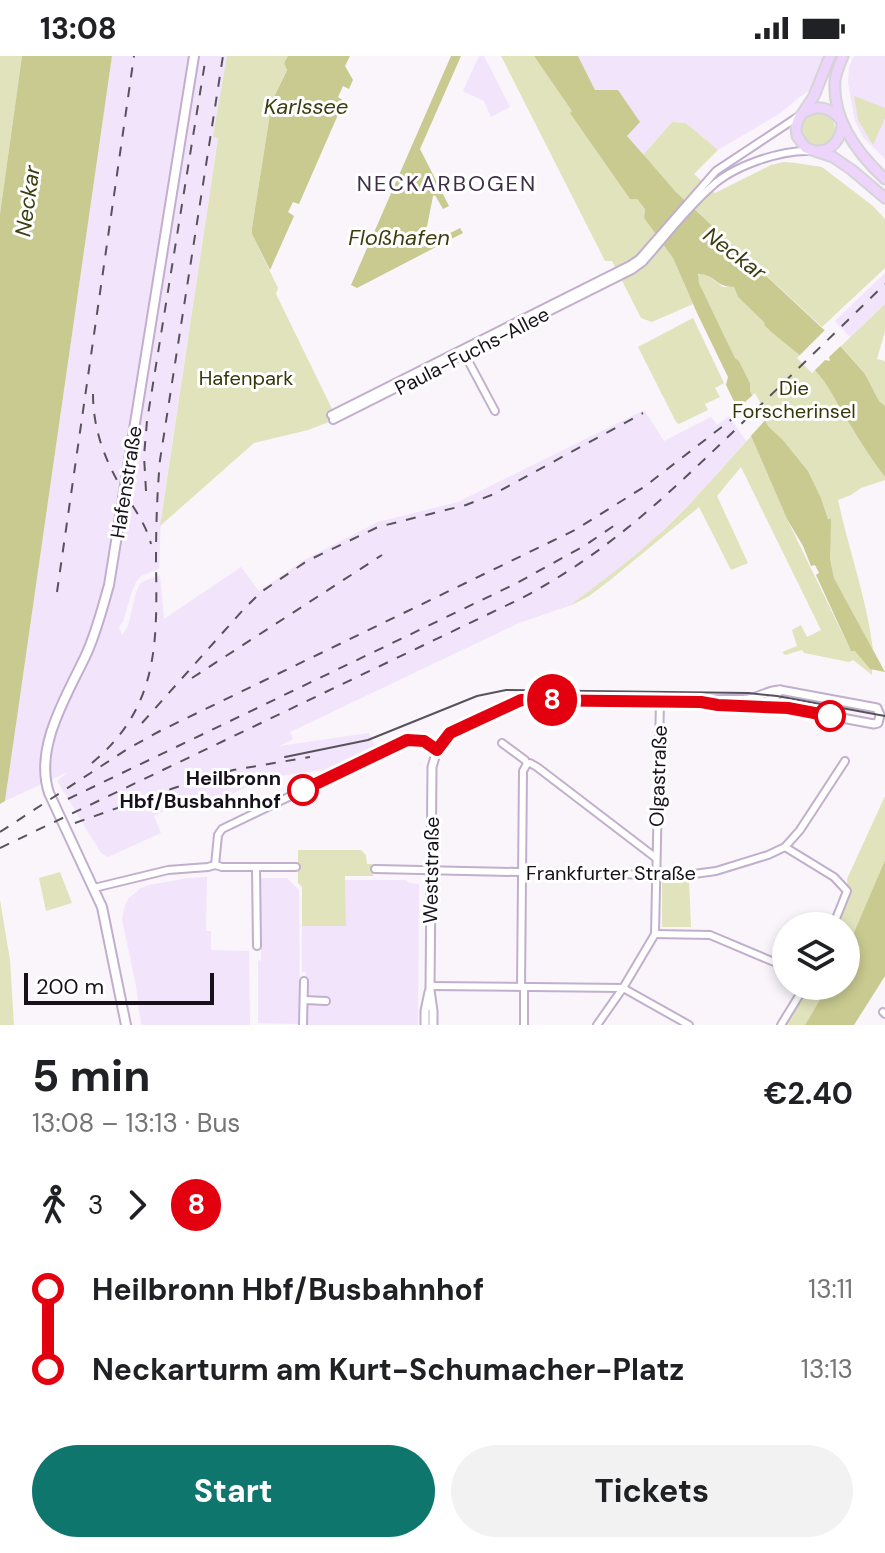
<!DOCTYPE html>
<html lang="en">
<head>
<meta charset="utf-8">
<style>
  :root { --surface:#fff; --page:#f2f2f2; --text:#202124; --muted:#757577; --accent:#0f766e }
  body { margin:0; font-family:"DM Sans",sans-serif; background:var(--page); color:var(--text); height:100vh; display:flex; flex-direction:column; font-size:30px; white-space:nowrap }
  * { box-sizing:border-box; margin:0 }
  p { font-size:26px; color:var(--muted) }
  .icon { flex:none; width:44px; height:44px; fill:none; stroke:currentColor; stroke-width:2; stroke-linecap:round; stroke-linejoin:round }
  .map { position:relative; height:969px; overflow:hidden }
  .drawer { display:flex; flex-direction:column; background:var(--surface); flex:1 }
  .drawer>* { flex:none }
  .badge { padding:0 16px; border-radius:26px; font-size:28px; line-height:52px }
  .fabs { position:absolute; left:772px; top:856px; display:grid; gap:16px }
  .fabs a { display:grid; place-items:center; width:88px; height:88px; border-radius:50%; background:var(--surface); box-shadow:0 4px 12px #0003; font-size:40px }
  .scale { position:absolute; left:24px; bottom:20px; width:190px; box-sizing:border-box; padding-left:8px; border:4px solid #18111c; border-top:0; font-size:22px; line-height:28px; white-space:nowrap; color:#18111c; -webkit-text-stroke:6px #fff; paint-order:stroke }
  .map>.badge { position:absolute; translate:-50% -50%; box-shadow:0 0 0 4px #fff }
  .legs { display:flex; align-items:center; gap:12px; height:88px; padding:0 32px; font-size:26px }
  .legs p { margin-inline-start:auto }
  .head { display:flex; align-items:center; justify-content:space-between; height:136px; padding:0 32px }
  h1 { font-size:44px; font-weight:700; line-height:60px }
  .action { display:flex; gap:16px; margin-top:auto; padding:16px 32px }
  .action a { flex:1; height:92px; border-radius:48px; background:var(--accent); color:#fff; font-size:32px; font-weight:700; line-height:92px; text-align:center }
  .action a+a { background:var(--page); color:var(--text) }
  ul { padding:0 32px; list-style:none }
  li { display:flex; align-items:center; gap:28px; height:80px; font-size:30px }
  li i { display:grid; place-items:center; width:12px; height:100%; margin:0 10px; background:currentColor }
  li i::after { content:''; width:20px; height:20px; margin:-10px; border:6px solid; border-radius:50%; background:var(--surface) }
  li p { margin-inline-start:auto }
  li:first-child i { background:linear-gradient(#0000 50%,currentColor 0) }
  li:last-child i { background:linear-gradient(currentColor 50%,#0000 0) }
  .status { display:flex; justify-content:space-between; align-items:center; height:56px; padding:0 40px; background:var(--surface); direction:ltr }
  .status svg { height:22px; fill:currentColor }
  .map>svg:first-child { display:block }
  .built { fill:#f2e4fb }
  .green { fill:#e1e3bd }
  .water { fill:#c8ca90 }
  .pier { fill:#f9f5fb }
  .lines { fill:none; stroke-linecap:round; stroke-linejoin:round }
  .minor-casing { stroke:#c1afcd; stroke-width:10 }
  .tertiary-casing { stroke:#c1afcd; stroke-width:11 }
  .secondary-casing { stroke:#c1afcd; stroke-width:12 }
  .primary-casing { stroke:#d5d4d6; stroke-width:13 }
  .minor { stroke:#fff; stroke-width:6 }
  .tertiary { stroke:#fff; stroke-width:7 }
  .secondary { stroke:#fff; stroke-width:8 }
  .primary { stroke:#ecd4fb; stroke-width:9 }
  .tram { stroke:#58525c; stroke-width:2 }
  .rail { stroke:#58525c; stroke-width:2; stroke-dasharray:10 10; stroke-linecap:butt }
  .line-1-casing { stroke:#fff; stroke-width:18 }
  .line-1 { stroke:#e3000f; stroke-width:12 }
  .stop-1-dot { fill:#fff; stroke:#e3000f; stroke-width:4 }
  .labels { text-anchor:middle; stroke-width:6; stroke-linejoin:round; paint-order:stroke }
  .street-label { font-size:20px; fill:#18111c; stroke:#fff }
  .park-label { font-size:20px; fill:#363607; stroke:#fff }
  .stop-label { font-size:20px; font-weight:bold; fill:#18111c; stroke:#fff; text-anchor:end }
  .water-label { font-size:22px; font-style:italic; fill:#3d3d10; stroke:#fff }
  .neighbourhood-label { font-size:22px; letter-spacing:2px; fill:#3e2f47; stroke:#fff }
</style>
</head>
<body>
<div class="status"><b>13:08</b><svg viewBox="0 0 49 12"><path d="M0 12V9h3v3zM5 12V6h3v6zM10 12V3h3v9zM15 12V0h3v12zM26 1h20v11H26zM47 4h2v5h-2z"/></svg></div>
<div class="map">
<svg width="885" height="969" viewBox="0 0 885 969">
  <rect width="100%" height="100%" fill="#f9f5fb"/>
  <g class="built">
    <path d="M112,0H227L214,80L218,81L161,461L159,513L141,520L136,526L132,535L123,566L119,571L122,579L128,570L136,536L140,528L146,524L160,519L164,563L241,511L259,535L306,503L378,466L458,446L644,354L664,385L711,361L717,369L729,360L746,385L707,430L650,487L610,520L573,547L572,549L519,567L290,676L293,683L279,690L369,677L375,690L362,696L363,699L323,717L321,714L266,722L195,755L188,743L154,760L161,777L108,801L101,797L57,725L68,716L5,745Z"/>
    <path d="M479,0H484L510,51L491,61L484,45L463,35Z"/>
    <path d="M578,0H832L814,32L801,40L779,58L718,94L686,67L672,66L643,99L627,80L595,34Z"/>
    <path d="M854,0H885V103L863,81L855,65L848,27L849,11Z"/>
    <path d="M885,217V248L850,281L835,265Z"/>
    <path d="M207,821L206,875H211V894L249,895L250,969H141L136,930L122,863L125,849L129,842L141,832L149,829L189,822Z"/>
    <path d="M260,822H287L299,834L300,968L258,967V905L261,904V884H259Z"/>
    <path d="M345,824H406L409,827L419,828L418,969H305L306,916H302V870H346Z"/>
  </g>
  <g class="green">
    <path d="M0,0H22L0,158Z"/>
    <path d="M227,0H288L284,7L287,13L272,45L252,172V178L278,232L276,238L337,363L308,374L254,387L160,470L218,82L213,81Z"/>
    <path d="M501,0H534L573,55L571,57L645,153L644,162L673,202L693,248L652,266L641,262L612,205H605Z"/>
    <path d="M854,40L885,52V62L873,89L858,64Z"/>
    <circle cx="818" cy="73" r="17"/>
    <path d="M672,66L686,67L718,94L694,118L715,137L771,109L784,106L796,107L822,111L873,150L885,163V212L822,271L676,136L643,99Z"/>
    <path d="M701,217L707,219L723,231H734L738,241L765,266V270C782,287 805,299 821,320C827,328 832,338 837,347C852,372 867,398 885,421V424L861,432L851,439L838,444C849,495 867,543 873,594L834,522L830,503L828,463L821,442L808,415L783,384L768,370L750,335V327L739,305L735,302L699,227L697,220Z"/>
    <path d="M885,248V275L877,303L885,305V350L879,345L865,318L841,290Z"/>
    <path d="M693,262L724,327L715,332L720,341L705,348L708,354L679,368L676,366L638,291Z"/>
    <path d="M751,380L787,463L851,595L855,594L870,613H872V619L853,604L849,606L804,597L802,594L785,599L782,596L797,590L792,574L801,569L807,581L821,574L741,411L717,440L748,507L731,514L699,451L609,525L589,540L572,549L573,547C598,528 623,510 647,489C685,456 718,417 751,380Z"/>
    <path d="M885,740V804L846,895V870H836L848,837L847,823Z"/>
    <path d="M298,794H361L366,799L367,808H373V820H345L346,870H302V831L298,827Z"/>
    <path d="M60,816L72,847L46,855L39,822Z"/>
    <path d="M662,823H689L691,871H662Z"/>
    <path d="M0,844L10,904L14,969H0Z"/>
    <path d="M807,930H828L805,969H783Z"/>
  </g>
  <g class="water">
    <path d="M22,0H112L5,745L0,748V158Z"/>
    <path d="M288,0H350L345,10L353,24L349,33L343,30L338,41L344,45L299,148L293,146L288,156L294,160L270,214L252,178V172L272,45L287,14L284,7Z"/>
    <path d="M451,0H461L420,93L449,150L443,153L435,139L433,140L423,191L460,172L463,177L357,232L351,229Z"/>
    <path d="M534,0H578L595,34H618L640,66L627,80L676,136L836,285L865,318L879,345L885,350V421C867,398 852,372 837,347C832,338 827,328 820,320C804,299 782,287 765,270L764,266L738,241L734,231C715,231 715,218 698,218L699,227L735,302L739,305L750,327V335L768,370L783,384L808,415L821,442L828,463H831L830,503L834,522L885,616L870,613L855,595H851L816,519L819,517L815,509L811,510L803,490L787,463L751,380L726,329L728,321L697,257L673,202L644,162L645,153L637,143H630L570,57L572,55Z"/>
    <path d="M885,804V920L854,969H805L828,930H846V895Z"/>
  </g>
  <g class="pier">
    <path d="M828,271L844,287L829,301L830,305L825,304L812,317L797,302Z"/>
    <path d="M755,337L768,361L748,383L734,356Z"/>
  </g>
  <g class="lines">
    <g class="minor-casing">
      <g id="minor">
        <path d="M464,297L495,355"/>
        <path d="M331,359L630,209L639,203L716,115L799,60"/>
        <path d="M333,364L632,214L643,206C665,181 686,153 711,131C733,110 780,94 810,95"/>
        <path d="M502,687L525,704L527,708L530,707L537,711L656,802"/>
        <path d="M785,791L834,821L847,835L833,870"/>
        <path d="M215,809L218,779L222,773L407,684L424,685L437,694"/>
        <path d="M256,811L257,890"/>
        <path d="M375,813L655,819L694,818L716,815L768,799L785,791L800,774L845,705"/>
        <path d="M94,832L168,814L208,811L215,809L222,811H296"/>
        <path d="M655,878L710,879L786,911"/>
        <path d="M430,930L623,932L689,969"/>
        <path d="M521,931L523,715L527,708"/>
        <path d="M304,944L326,945"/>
        <path d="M883,956L885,958"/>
        <path d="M303,969L304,925"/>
        <path d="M524,969V931"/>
        <path d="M597,969L623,932L655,878L660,645"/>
        <path d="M781,969L805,930"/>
      </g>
    </g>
    <g class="tertiary-casing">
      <g id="tertiary">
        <path d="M756,648L775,642L780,634"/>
        <path d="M425,969V955L429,936"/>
        <path d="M433,969V955L430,934L432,711L437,694L450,677L516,646L525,644L701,646L718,649L788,652L874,668L878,667L880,659L877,652L780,634C768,634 760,641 748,643C732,645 717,641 701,646"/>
      </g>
    </g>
    <g class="secondary-casing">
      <path id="secondary" d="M126,969L102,851L49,737C34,692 66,641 85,601C96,578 102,553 109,529L194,0"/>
    </g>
    <g class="primary-casing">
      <g id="primary">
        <path d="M830,0L814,40L798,64L796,72L797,80L806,92L833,101L852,114L885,142"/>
        <path d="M843,0C840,8 836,16 835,24C832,64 858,98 885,123"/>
        <path d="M805,56C818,48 831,52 841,64"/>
        <path d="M817,95C832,95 841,83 842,69"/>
      </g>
    </g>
    <use href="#minor" class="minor"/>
    <use href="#tertiary" class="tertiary"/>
    <use href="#secondary" class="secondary"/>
    <use href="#primary" class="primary"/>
    <path class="tram" d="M285,701L368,684L477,640L506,634L748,637L777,640L885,660"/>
    <g class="rail">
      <path d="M93,338C93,375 106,407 125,438C136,455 146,469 151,488"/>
      <path d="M146,435L144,400L147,365L206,0"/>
      <path d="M57,536L134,0"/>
      <path d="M192,622L382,499"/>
      <path d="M142,667L243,554L261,536L307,505L378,471L466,449L494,438L643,357"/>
      <path d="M92,707C160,650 157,585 156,504C156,470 157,438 160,404L223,0"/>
      <path d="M68,743L515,528L584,490L618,467"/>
      <path d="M75,767L174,732L233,714L310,701"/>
      <path d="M0,776L129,692L160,675L575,474L644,431L736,360"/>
      <path d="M0,792L522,542C607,497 663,443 732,377C783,327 834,278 885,228"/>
    </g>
  </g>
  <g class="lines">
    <g class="line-1-casing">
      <path id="line-1" d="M303,734L407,684L424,685L437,694L450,677L521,644L701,646L718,649L788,652L830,660"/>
    </g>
    <use href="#line-1" class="line-1"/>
  </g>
  <g class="stop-1-dot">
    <circle cx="830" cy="660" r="14"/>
    <circle cx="303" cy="734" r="14"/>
  </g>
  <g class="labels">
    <g class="street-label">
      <text transform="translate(472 295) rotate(-27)" y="7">Paula-Fuchs-Allee</text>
      <text transform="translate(126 426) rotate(-81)" y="7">Hafenstraße</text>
      <text transform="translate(658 720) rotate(-88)" y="7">Olgastraße</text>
      <text transform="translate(431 814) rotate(-89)" y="7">Weststraße</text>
      <text x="611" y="824">Frankfurter Straße</text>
    </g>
    <g class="park-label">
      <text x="246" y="329">Hafenpark</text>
      <text x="794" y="339">Die<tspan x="794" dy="23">Forscherinsel</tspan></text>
    </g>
    <g class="stop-label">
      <text x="281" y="729">Heilbronn<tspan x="281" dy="23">Hbf/Busbahnhof</tspan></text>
    </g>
    <g class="water-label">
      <text x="306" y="58">Karlssee</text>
      <text transform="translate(27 145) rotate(-82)" y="8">Neckar</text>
      <text x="399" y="189">Floßhafen</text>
      <text transform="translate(735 197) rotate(37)" y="8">Neckar</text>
    </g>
    <g class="neighbourhood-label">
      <text x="447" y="135">NECKARBOGEN</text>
    </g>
  </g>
</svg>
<div class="fabs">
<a><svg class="icon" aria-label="layers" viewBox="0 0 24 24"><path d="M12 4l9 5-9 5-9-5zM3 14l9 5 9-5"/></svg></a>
</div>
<div class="scale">200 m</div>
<b class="badge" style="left:552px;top:644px;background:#e3000f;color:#fff">8</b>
</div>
<section class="drawer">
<div class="head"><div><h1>5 min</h1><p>13:08 – 13:13 · Bus</p></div><b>€2.40</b></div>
<div class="legs"><svg class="icon" aria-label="walk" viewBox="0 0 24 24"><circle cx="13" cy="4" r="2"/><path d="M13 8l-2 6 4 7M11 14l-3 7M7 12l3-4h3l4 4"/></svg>3<svg class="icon" aria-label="forward" viewBox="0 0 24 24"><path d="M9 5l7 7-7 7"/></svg><b class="badge" style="background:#e3000f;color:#fff">8</b></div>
<ul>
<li><i style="color:#e3000f"></i><b>Heilbronn Hbf/Busbahnhof</b><p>13:11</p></li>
<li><i style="color:#e3000f"></i><b>Neckarturm am Kurt-Schumacher-Platz</b><p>13:13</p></li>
</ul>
<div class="action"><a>Start</a><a>Tickets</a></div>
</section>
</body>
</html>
